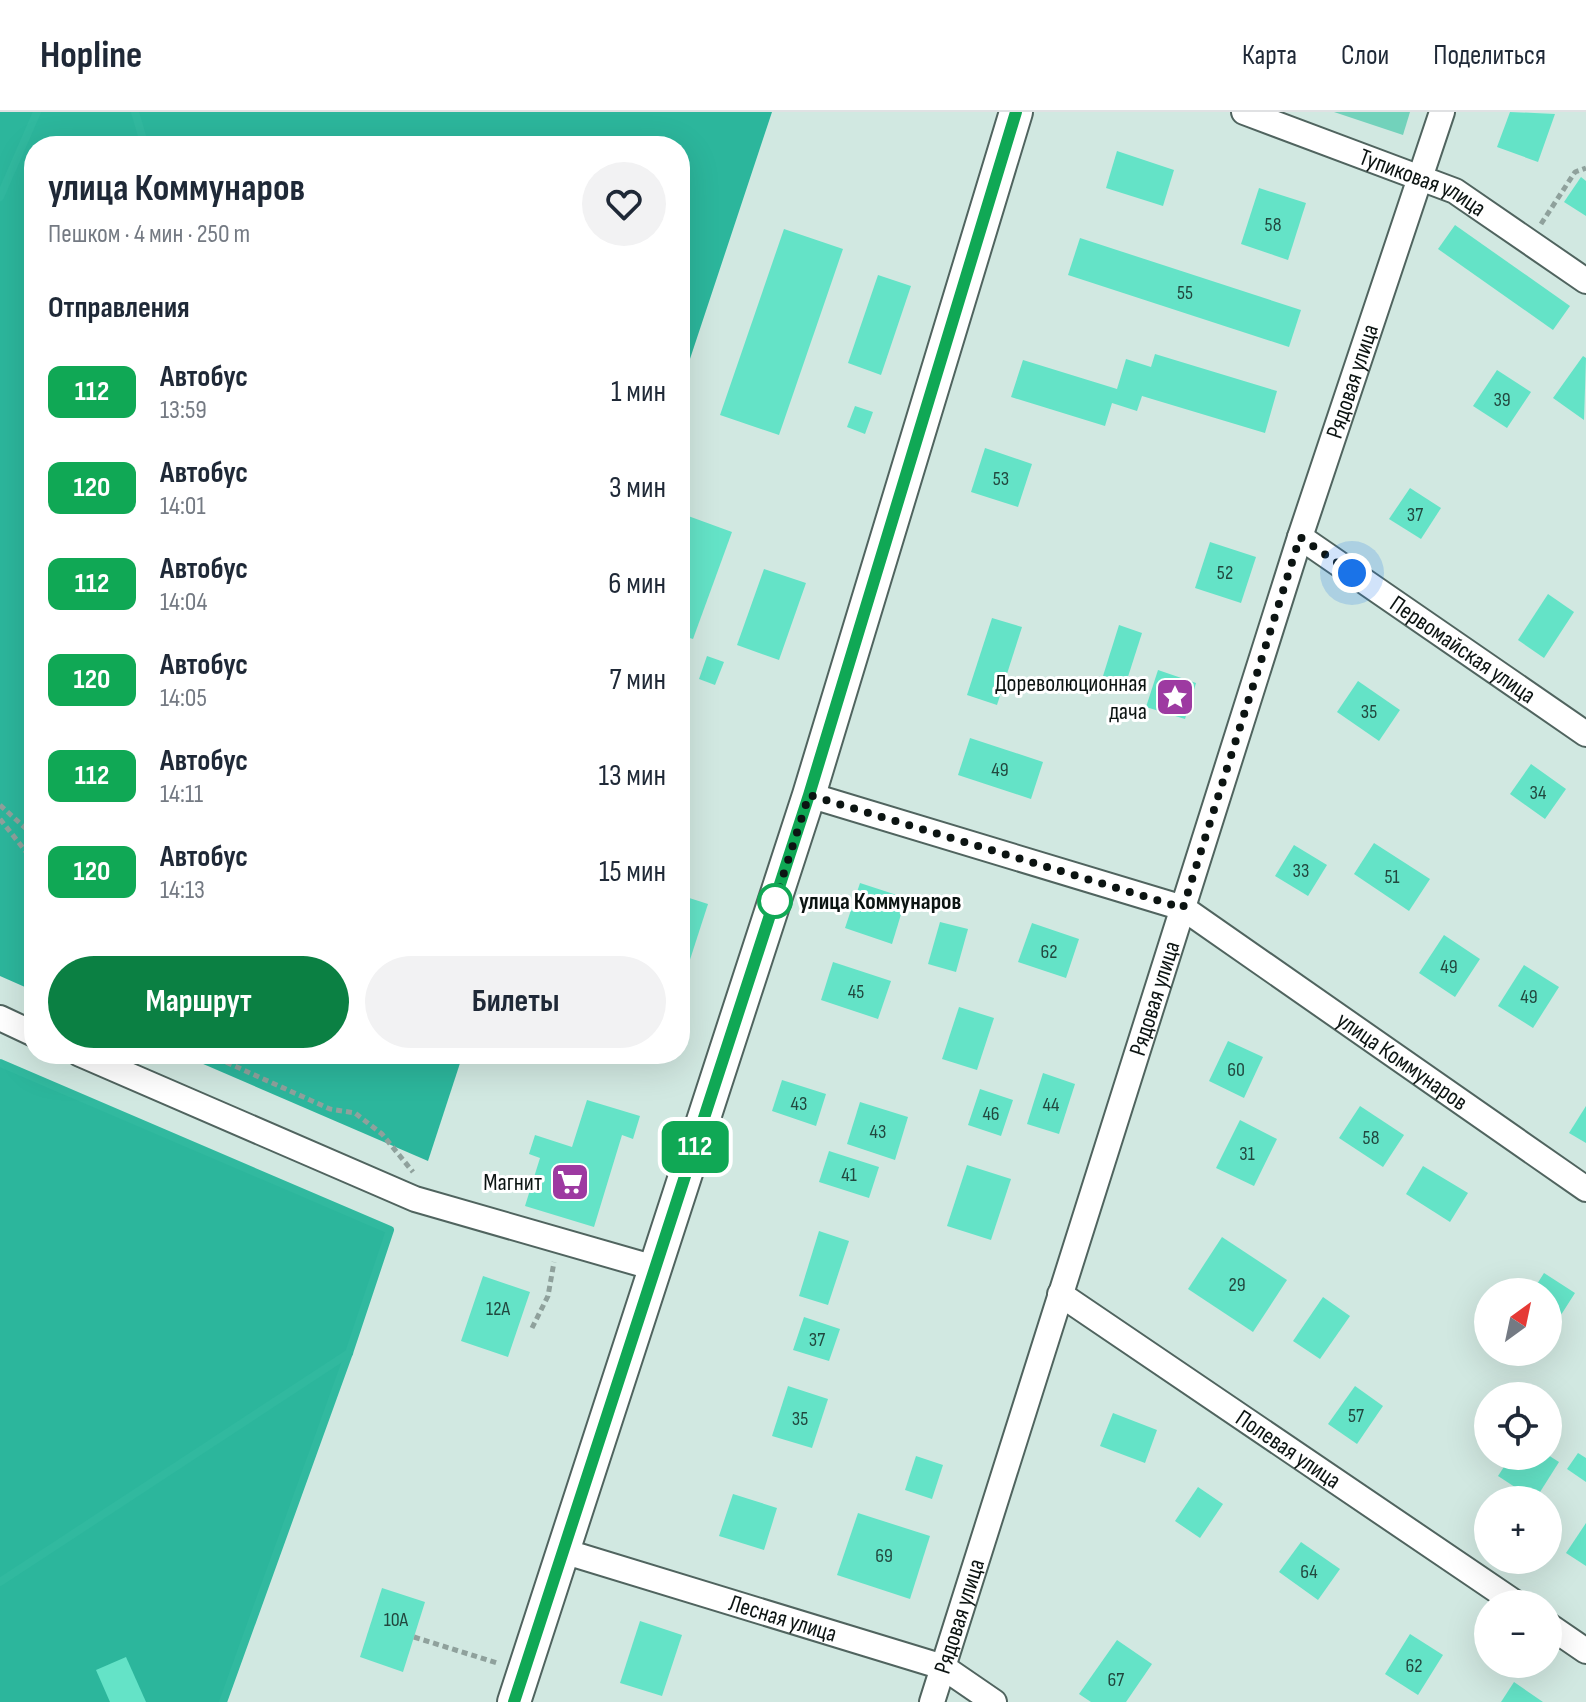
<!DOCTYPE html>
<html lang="ru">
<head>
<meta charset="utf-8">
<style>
  :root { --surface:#fff; --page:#f2f2f3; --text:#1f2937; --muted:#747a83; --line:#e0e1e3; --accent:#0b8043 }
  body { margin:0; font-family:"Sofia Sans Condensed",sans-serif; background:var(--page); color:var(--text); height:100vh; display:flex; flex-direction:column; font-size:30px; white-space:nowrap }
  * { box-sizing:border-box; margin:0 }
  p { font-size:26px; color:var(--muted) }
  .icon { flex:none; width:44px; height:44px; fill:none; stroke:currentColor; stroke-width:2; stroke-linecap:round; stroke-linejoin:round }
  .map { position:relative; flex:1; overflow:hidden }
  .panel { position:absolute; left:24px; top:24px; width:666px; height:928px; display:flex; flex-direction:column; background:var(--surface); border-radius:32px; box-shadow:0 8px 32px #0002 }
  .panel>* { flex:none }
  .badge { padding:0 16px; border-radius:12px; font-size:28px; line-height:52px }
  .needle { width:52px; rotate:33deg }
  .tools { position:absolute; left:1474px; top:1166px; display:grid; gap:16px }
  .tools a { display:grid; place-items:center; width:88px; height:88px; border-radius:50%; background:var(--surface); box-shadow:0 8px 32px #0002; font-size:40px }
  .you { position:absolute; width:40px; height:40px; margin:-20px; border:6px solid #fff; border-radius:50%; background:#1a73e8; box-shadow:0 0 0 12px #1a73e833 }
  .map>.badge { position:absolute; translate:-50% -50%; box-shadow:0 0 0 4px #fff }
  h2 { padding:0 24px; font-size:30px; line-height:72px }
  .round { display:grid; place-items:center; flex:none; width:84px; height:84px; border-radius:42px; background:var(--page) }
  .summary { display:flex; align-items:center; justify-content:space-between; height:136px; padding:0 24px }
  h1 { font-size:38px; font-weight:700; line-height:60px }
  .primary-button { display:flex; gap:16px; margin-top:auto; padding:16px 24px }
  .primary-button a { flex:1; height:92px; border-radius:48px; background:var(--accent); color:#fff; font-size:32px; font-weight:700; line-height:92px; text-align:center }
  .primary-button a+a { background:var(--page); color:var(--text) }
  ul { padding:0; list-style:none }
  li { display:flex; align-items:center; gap:24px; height:96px; padding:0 24px }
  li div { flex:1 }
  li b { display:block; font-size:30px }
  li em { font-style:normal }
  li .badge { min-width:88px; font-weight:700; text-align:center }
  header { display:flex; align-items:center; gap:48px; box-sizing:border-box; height:112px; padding:0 40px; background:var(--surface); border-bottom:2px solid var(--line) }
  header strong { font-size:38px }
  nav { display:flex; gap:44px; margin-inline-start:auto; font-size:28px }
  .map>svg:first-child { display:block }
  .green { fill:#72d2bb }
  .forest { fill:#2cb69c }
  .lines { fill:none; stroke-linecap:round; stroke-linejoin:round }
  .stream { stroke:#31b99f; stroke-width:8 }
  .building { fill:#64e3c7 }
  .minor-casing { stroke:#50645f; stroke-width:28 }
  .major-casing { stroke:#50645f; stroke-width:36 }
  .path { stroke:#8fa19c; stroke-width:5; stroke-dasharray:6 4; stroke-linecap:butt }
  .minor { stroke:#fff; stroke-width:24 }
  .major { stroke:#fff; stroke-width:32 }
  .line-casing { stroke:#fff; stroke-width:18 }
  .line { stroke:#10a855; stroke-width:12 }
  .walk { stroke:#0c1412; stroke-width:8; stroke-dasharray:0 14.4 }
  .stop-dot { fill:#fff; stroke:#10a855; stroke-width:4 }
  .labels { text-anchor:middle; stroke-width:6; stroke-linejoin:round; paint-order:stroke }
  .number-label { font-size:20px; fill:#22483f }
  .street-label { font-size:24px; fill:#0c1412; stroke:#fff }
  .poi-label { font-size:24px; fill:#0c1412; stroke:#fff; text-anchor:end }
  .stop-label { font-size:24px; font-weight:bold; fill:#0c1412; stroke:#fff; text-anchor:start }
</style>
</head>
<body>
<header>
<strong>Hopline</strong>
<nav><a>Карта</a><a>Слои</a><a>Поделиться</a></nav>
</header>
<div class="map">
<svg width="1586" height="1590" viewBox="0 0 1586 1590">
  <rect width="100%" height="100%" fill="#d1e8e1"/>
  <path class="green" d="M1334,0H1410L1403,23Z"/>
  <g class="forest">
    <path d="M0,0H772L680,277V34H34V879L0,864Z"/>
    <path d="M180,942H463L428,1049Z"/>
    <path d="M0,951L390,1118L349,1241L223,1590H0Z"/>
  </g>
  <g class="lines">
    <g class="stream">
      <path d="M135,0L145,34"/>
      <path d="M0,85L37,0"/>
      <path d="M0,951L390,1118L349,1241L223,1590"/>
      <path d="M0,1470L349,1241"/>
    </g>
  </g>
  <g class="building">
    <path d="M1510,0L1555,2L1538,50L1497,35Z"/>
    <path d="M1117,39L1174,58L1163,94L1106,76Z"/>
    <path d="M1581,65L1586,69V104L1564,90Z"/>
    <path d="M1259,76L1306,91L1288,148L1241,132Z"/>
    <path d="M1455,113L1570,194L1553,218L1438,137Z"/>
    <path d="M784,117L843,137L779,323L720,303Z"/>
    <path d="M1080,126L1301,198L1289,235L1068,163Z"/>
    <path d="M878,163L911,174L881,263L848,251Z"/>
    <path d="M1155,242L1277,279L1265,321L1142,284L1137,299L1112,291L1105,314L1011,285L1023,248L1117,277L1126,247L1151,255Z"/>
    <path d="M1583,244L1586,246L1584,308L1553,286Z"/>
    <path d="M1497,258L1531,280L1507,316L1473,294Z"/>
    <path d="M855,294L873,300L865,322L847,315Z"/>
    <path d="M985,336L1032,352L1018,395L971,380Z"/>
    <path d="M1410,376L1441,396L1421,427L1389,407Z"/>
    <path d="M680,401L732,420L693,527L680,523Z"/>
    <path d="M1210,430L1256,445L1241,491L1195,476Z"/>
    <path d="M764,457L806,471L779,548L737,533Z"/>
    <path d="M1548,482L1574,500L1544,546L1518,528Z"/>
    <path d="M992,506L1022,515L997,593L967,583Z"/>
    <path d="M1119,513L1142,521L1126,571L1103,564Z"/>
    <path d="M707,544L724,550L715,573L699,567Z"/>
    <path d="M1158,558L1196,571L1185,607L1146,595Z"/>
    <path d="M1358,569L1400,598L1379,629L1337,600Z"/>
    <path d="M970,626L1043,650L1031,687L958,663Z"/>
    <path d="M1531,652L1566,677L1545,707L1510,682Z"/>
    <path d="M1374,731L1430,767L1409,799L1354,762Z"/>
    <path d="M1294,733L1327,753L1308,784L1275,764Z"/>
    <path d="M860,771L906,786L892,832L845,816Z"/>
    <path d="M680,783L708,792L686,860L680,858Z"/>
    <path d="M940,810L968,817L956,860L928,852Z"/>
    <path d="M1032,811L1079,827L1066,866L1018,850Z"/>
    <path d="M1444,823L1480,847L1455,885L1419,861Z"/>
    <path d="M833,850L891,869L878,907L821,888Z"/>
    <path d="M1524,853L1559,875L1533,916L1498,894Z"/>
    <path d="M959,895L994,906L977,958L942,947Z"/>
    <path d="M1228,929L1263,945L1244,986L1209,969Z"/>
    <path d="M1043,961L1075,972L1059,1022L1027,1012Z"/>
    <path d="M782,968L826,982L816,1014L772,999Z"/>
    <path d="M980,977L1013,988L1001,1024L968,1013Z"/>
    <path d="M587,988L640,1004L633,1027L622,1023L594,1115L525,1094L540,1046L529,1042L535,1023L572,1035Z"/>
    <path d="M860,990L908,1005L895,1048L847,1032Z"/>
    <path d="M1360,994L1404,1023L1383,1055L1339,1026Z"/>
    <path d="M1586,994V1031L1569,1021Z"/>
    <path d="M1240,1008L1277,1027L1254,1074L1216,1056Z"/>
    <path d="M829,1039L879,1055L869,1086L819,1070Z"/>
    <path d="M967,1053L1011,1067L991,1128L947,1114Z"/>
    <path d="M1423,1054L1468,1081L1450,1110L1406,1082Z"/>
    <path d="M819,1119L849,1129L828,1193L799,1184Z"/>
    <path d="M1222,1125L1287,1168L1253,1220L1188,1177Z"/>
    <path d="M1544,1161L1575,1181L1552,1217L1548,1214V1180H1532Z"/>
    <path d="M483,1164L530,1180L508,1245L461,1229Z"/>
    <path d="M1323,1185L1350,1204L1320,1247L1293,1229Z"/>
    <path d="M804,1205L840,1217L829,1249L793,1238Z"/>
    <path d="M788,1274L828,1287L812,1336L772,1324Z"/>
    <path d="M1355,1274L1383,1294L1357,1332L1328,1312Z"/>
    <path d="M1113,1301L1157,1318L1145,1351L1100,1334Z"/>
    <path d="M1578,1341L1586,1346V1370L1567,1357Z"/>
    <path d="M1548,1343L1559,1350L1535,1388L1498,1364L1511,1344Z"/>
    <path d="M916,1344L943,1353L932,1387L905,1378Z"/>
    <path d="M1198,1375L1223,1392L1200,1426L1175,1409Z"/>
    <path d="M733,1382L777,1396L764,1438L719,1424Z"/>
    <path d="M858,1401L930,1424L910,1487L837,1463Z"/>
    <path d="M1586,1411V1454L1566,1441Z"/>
    <path d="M1301,1430L1340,1457L1318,1488L1279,1460Z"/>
    <path d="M382,1476L425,1490L403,1560L360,1545Z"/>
    <path d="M640,1509L682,1523L662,1584L620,1571Z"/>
    <path d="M1410,1522L1443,1543L1418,1583L1385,1562Z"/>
    <path d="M1117,1528L1152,1552L1126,1590H1091L1079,1582Z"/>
    <path d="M126,1545L146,1590H110L96,1558Z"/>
    <path d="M1514,1570L1543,1590H1501Z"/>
  </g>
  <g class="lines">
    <g class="minor-casing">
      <g id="minor">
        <path id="s1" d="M1244,0L1455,79L1586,169"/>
        <path id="s2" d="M1300,425L1586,622"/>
        <path id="s3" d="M809,683L1183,796L1586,1077"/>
        <path d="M0,906L34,922"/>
        <path d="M80,942L415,1087L655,1156"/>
        <path id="s4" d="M1060,1182L1517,1492"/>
        <path id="s5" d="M563,1439L943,1555L994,1590"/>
        <path d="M1548,1513L1586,1539"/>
        <path id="s6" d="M932,1590L1300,425L1442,0"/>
      </g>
    </g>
    <g class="major-casing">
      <path id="major" d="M514,1590L809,683L1016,0"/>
    </g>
    <g class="path">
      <path d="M1541,112L1575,60L1586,56"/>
      <path d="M0,693L34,724"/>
      <path d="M0,707L31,746L34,756"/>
      <path d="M208,942L330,997L355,1001L382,1022L413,1060"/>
      <path d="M532,1216L548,1184L554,1150"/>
      <path d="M414,1525L497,1551"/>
    </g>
    <use href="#minor" class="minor"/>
    <use href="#major" class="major"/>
  </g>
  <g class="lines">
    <g class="line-casing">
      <path id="line" d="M514,1590L809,683L1016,0"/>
    </g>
    <use href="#line" class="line"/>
    <path class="walk" d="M775,789L809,683L1183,796L1300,425L1352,461"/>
  </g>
  <defs>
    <g id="sight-square" transform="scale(2)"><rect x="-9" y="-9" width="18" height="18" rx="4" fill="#9d3aa1" stroke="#fff"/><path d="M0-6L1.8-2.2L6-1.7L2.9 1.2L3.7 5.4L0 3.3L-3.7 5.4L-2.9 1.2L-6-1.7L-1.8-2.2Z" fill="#fff"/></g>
    <g id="supermarket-square" transform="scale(2)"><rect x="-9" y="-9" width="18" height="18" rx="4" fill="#9d3aa1" stroke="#fff"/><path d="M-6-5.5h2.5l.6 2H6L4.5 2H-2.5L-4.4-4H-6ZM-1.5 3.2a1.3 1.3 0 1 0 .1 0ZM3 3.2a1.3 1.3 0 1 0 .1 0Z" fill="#fff"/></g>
  </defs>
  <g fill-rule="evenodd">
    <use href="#sight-square" x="1175" y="585"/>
    <use href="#supermarket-square" x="570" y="1070"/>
  </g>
  <circle class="stop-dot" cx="775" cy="789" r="16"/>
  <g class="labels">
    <g class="number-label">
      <text x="1273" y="119">58</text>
      <text x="1185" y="187">55</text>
      <text x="1502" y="294">39</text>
      <text x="1001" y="373">53</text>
      <text x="1415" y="409">37</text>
      <text x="1225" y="467">52</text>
      <text x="1369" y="606">35</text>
      <text x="1000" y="664">49</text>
      <text x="1538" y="687">34</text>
      <text x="1301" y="765">33</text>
      <text x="1392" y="771">51</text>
      <text x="1049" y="846">62</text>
      <text x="1449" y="861">49</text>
      <text x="856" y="886">45</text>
      <text x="1529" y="891">49</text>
      <text x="1236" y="964">60</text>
      <text x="799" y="998">43</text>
      <text x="1051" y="999">44</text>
      <text x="991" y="1008">46</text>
      <text x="878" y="1026">43</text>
      <text x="1371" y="1032">58</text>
      <text x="1247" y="1048">31</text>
      <text x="849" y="1069">41</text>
      <text x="1237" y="1179">29</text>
      <text x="498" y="1203">12А</text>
      <text x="817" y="1234">37</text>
      <text x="1356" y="1310">57</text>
      <text x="800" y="1313">35</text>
      <text x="884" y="1450">69</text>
      <text x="1309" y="1466">64</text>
      <text x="396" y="1514">10А</text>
      <text x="1414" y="1560">62</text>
      <text x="1116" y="1574">67</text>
    </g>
    <g class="street-label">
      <text dy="8" stroke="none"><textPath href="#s1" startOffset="192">Тупиковая улица</textPath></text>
      <text dy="8" stroke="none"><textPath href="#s6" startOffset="1386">Рядовая улица</textPath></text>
      <text dy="8" stroke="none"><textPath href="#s2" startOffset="198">Первомайская улица</textPath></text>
      <text dy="8" stroke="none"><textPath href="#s6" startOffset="738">Рядовая улица</textPath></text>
      <text dy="8" stroke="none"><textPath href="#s3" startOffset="658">улица Коммунаров</textPath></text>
      <text dy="8" stroke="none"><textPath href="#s4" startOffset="276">Полевая улица</textPath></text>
      <text dy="8" stroke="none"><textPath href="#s6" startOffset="90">Рядовая улица</textPath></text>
      <text dy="8" stroke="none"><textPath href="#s5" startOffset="230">Лесная улица</textPath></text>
    </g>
    <g class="poi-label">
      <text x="1147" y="579">Дореволюционная<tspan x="1147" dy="28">дача</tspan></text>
      <text x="542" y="1078">Магнит</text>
    </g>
    <g class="stop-label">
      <text x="799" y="797">улица Коммунаров</text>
    </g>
  </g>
</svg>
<div class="tools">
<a><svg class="needle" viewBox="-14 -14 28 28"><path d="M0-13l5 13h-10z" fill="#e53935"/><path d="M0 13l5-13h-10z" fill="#747a83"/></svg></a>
<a><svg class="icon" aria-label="locate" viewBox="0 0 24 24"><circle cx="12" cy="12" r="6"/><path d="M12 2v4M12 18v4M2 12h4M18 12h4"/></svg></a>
<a>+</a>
<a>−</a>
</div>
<div class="you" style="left:1352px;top:461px"></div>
<b class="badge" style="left:695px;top:1035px;background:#10a855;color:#fff">112</b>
<section class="panel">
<div class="summary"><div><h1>улица Коммунаров</h1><p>Пешком · 4 мин · 250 m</p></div><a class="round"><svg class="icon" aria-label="heart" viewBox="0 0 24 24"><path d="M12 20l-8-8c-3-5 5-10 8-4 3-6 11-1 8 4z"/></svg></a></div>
<h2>Отправления</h2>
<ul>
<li><span class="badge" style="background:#10a855;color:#fff">112</span><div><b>Автобус</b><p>13:59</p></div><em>1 мин</em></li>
<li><span class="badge" style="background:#10a855;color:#fff">120</span><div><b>Автобус</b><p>14:01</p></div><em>3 мин</em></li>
<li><span class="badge" style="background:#10a855;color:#fff">112</span><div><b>Автобус</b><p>14:04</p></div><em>6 мин</em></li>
<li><span class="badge" style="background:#10a855;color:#fff">120</span><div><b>Автобус</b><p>14:05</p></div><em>7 мин</em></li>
<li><span class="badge" style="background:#10a855;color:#fff">112</span><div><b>Автобус</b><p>14:11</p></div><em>13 мин</em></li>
<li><span class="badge" style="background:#10a855;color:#fff">120</span><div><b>Автобус</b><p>14:13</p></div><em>15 мин</em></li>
</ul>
<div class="primary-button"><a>Маршрут</a><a>Билеты</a></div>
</section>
</div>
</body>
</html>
